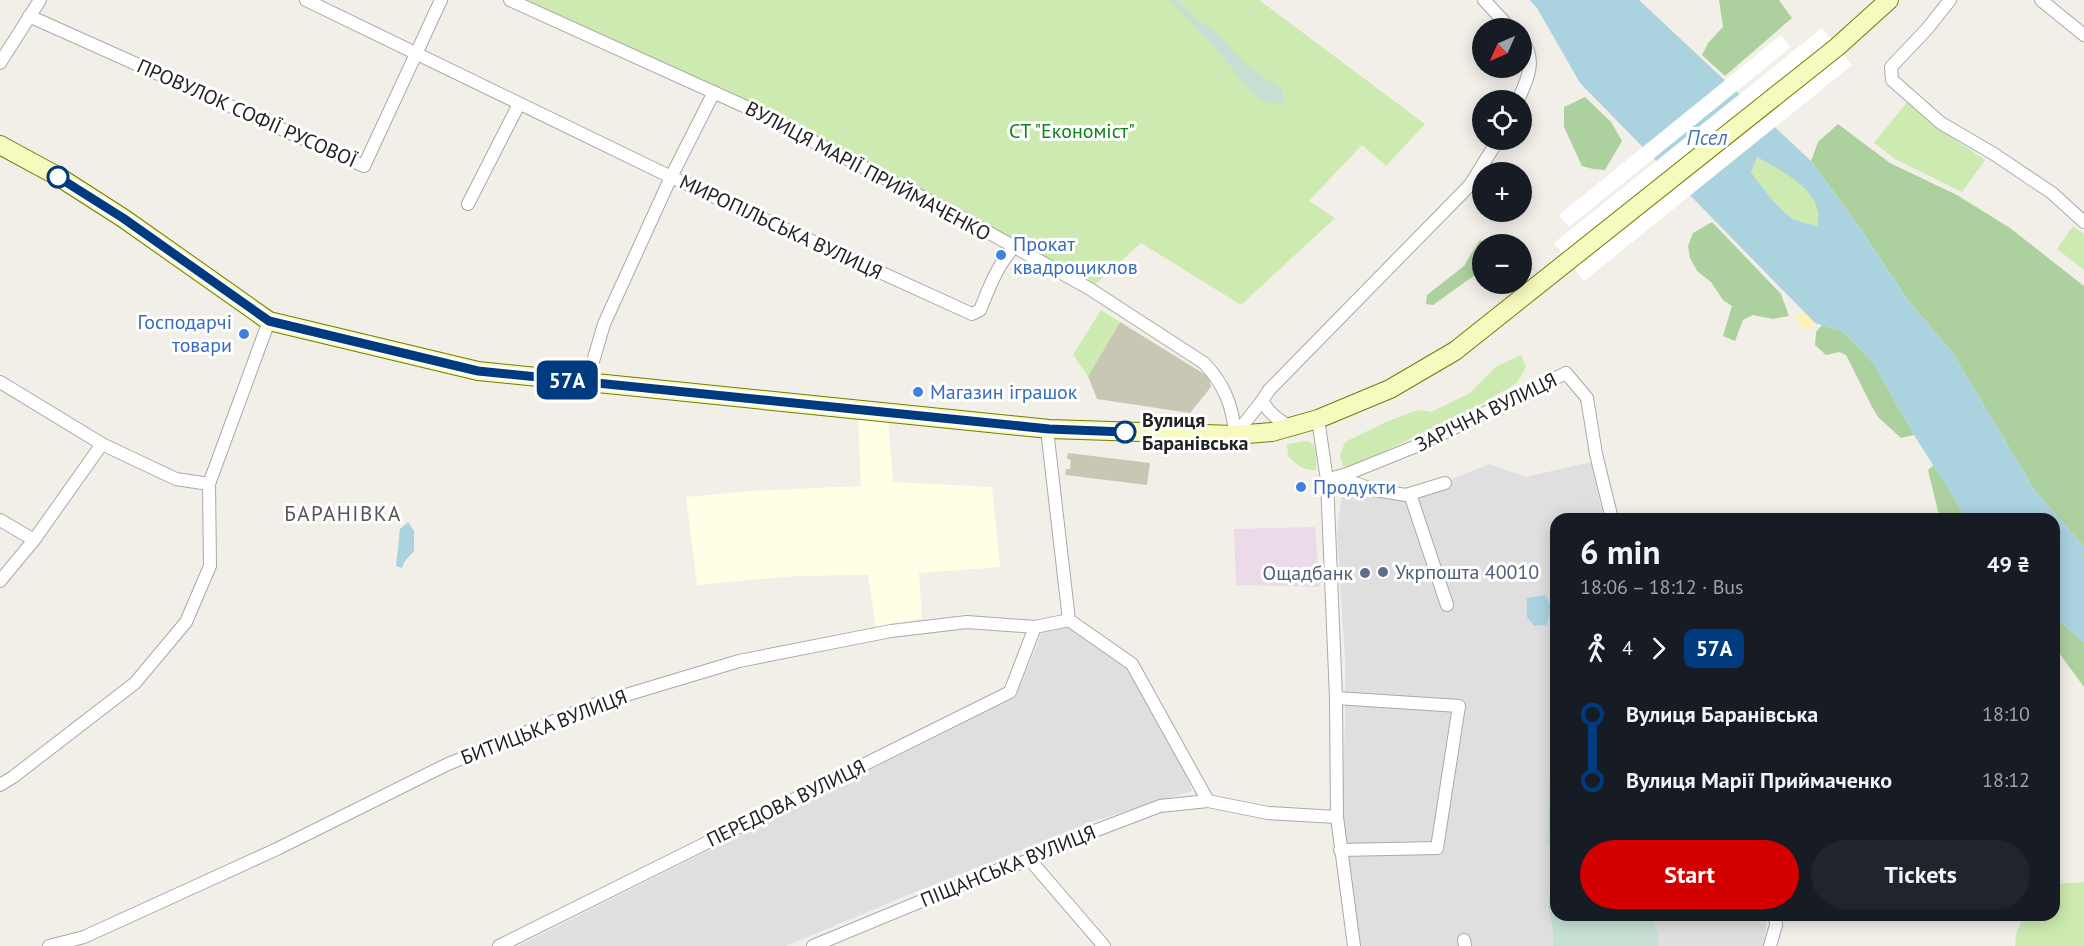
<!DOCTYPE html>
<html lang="en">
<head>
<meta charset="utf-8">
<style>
  :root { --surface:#171b24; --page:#20242c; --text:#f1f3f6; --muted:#9ea1a6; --accent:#d40000 }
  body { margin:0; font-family:"PT Sans",sans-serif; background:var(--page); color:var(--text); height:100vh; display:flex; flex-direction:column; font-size:22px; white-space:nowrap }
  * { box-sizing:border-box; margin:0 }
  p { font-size:20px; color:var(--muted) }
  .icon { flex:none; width:33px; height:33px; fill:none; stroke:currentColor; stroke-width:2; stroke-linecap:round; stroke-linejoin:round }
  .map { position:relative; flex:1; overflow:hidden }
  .drawer { position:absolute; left:1550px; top:513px; width:510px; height:408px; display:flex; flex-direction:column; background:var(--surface); border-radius:18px; box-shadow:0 3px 15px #0003 }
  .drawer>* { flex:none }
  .badge { padding:0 12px; border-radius:9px; font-size:21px; line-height:39px }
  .needle { width:39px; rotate:225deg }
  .controls { position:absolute; left:1472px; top:18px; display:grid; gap:12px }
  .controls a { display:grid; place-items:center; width:60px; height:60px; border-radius:50%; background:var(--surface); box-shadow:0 3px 15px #0003; font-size:30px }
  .map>.badge { position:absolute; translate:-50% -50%; box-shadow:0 0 0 3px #fff }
  .legs { display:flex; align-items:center; gap:9px; height:66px; padding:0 30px; font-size:20px }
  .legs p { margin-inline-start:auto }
  .head { display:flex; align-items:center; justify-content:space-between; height:102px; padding:0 30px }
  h1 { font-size:33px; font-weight:800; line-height:45px }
  .action { display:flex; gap:12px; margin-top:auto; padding:12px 30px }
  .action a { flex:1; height:69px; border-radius:36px; background:var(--accent); color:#fff; font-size:24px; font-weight:800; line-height:69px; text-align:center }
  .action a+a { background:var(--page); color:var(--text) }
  ul { padding:0 30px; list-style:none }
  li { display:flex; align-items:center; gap:21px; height:66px; font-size:22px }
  li i { display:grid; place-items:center; width:9px; height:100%; margin:0 8px; background:currentColor }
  li i::after { content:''; width:15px; height:15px; margin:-8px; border:4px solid; border-radius:50%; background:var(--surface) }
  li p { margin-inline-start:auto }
  li:first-child i { background:linear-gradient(#0000 50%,currentColor 0) }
  li:last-child i { background:linear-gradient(currentColor 50%,#0000 0) }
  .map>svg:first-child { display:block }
  .residential { fill:#e0dfdf }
  .industrial { fill:#ebdbe8 }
  .education { fill:#ffffe5 }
  .construction { fill:#c7c7b4 }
  .grass { fill:#cdebb0 }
  .forest { fill:#add19e }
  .wetland { fill:#c6e0d4 }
  .sand { fill:#fff1ba }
  .water { fill:#aad3df; fill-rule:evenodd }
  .pier { fill:#fff }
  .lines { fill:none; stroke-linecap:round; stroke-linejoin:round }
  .minor-casing { stroke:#a9a9a9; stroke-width:14 }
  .secondary-casing { stroke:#707d05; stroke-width:20 }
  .minor { stroke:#fff; stroke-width:12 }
  .secondary { stroke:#f7fabf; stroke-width:18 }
  .line-1-casing { stroke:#fff; stroke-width:14 }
  .line-1 { stroke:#003b80; stroke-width:9 }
  .stop-1-dot { fill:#fff; stroke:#003b80; stroke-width:3 }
  .shop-dot { fill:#3f7fe0; stroke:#fff; stroke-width:2 }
  .service-dot { fill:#5c6f8a; stroke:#fff; stroke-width:2 }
  .labels { text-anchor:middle; stroke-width:6; stroke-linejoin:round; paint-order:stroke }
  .street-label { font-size:20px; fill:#222; stroke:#fff }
  .park-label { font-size:20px; fill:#0c8416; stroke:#fff }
  .shop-label { font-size:20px; fill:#366cbe; stroke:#fff; text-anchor:start }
  .stop-label { font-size:20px; font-weight:bold; fill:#222; stroke:#fff; text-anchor:start }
  .service-label { font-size:20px; fill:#4e5e75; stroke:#fff; text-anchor:start }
  .water-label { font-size:21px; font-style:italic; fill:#4a7aab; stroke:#fff }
  .neighbourhood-label { font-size:21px; letter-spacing:1.5px; fill:#555; stroke:#fff }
</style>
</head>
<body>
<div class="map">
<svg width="2084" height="946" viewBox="0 0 2084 946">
  <rect width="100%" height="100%" fill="#f2efe9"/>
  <g class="residential">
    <path d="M1591,462L1604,519H1556V756L1549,785L1547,842L1555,857L1556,879L1549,891L1547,906L1554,936L1553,946H1361L1341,815L1345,726V659L1337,532L1343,485L1388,494L1414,495L1489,464L1526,477Z"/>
    <path d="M1070,626L1124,663L1180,759L1192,791L1097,820L913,893L786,946H518L1016,697L1042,632Z"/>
    <path d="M1650,915H1767L1764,946H1658V932Z"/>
  </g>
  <path class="industrial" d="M1315,527L1320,587L1236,585L1234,529Z"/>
  <path class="education" d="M858,416L888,420L893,482L992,487L1000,567L919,573L922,618L876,629L868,575L795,576L697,585L686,497L750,491L861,486Z"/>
  <g class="construction">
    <path d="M1120,322L1209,377L1211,387L1190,413L1097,399L1088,376Z"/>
    <path d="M1068,453L1150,463L1147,485L1065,475L1066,469H1070L1071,460L1067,459Z"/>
  </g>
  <g class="grass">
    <path d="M510,0H1259L1425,124L1386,166L1362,145L1309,201L1335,218L1241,305L1141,243L1090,289L744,106Z"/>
    <path d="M1907,102L1928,121L1985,160L1962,192L1895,159L1874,143Z"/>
    <path d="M1757,157C1776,168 1812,185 1818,208C1819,214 1818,222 1818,228C1810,223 1796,221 1792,218C1775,206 1763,188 1751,172Z"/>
    <path d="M2073,226L2084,234V270L2057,249Z"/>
    <path d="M1101,310L1120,322L1088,376L1073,355Z"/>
    <path d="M1521,355L1526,367L1517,383L1478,406L1350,468L1343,466L1340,456L1345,442L1386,422L1418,410L1431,412L1470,393L1497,366Z"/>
    <path d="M1306,441C1319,443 1316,459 1316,470C1303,471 1297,465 1288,456L1287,444Z"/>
    <path d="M2084,882V946H2015L2016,935L2024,915H2054V884Z"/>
  </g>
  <g class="forest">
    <path d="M1719,0H1779L1792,18L1725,76L1702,55L1708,43L1723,27Z"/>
    <path d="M1585,97L1611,122L1622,141L1605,170L1593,169L1582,166L1564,127V107Z"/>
    <path d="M1838,124L1890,163L1957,195L2010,228L2084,286V546L2035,491L1952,352L1910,303L1858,225L1811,161L1818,142Z"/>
    <path d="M1712,222L1781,294L1789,316L1773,319L1753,315L1743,320L1735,341L1723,336L1732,306L1723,300L1711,282L1697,271L1690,258L1688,246L1693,233Z"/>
    <path d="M1512,238L1511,244H1482V270L1433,305L1426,304L1427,295L1464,266L1479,241Z"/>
    <path d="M1822,325L1844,332L1874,364L1914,435L1901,438L1878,417L1871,405L1846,355L1839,352L1826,355L1815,345L1816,332Z"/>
    <path d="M1934,465L1967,519H1944L1938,511L1928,470Z"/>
    <path d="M2054,615L2084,643V687L2054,646Z"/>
  </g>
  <g class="wetland">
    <path d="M1170,0H1178L1199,21L1214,30L1247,65L1282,89L1285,104L1261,101L1240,80L1226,61Z"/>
    <path d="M1555,756V857L1547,842L1549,785Z"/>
    <path d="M1555,879L1556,915H1650L1658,932V946H1553C1556,917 1539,911 1555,879Z"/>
  </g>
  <path class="sand" d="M1805,312L1815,323L1813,328L1807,330L1800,325L1795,317Z"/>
  <g class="water">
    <path d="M1530,0H1639L1811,161L1858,225L1910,303L1952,352L2035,491L2084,546V643L2054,615V519H1967L1914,435L1874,364L1844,332L1815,323L1580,83L1537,8ZM1757,157C1776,168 1812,185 1817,208C1819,214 1818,221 1818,227C1811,224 1796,221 1792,218C1775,206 1763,188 1751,172Z"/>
    <path d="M408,522L414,531V551L405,561L402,568L396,566L400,529Z"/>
    <path d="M1545,595C1553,604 1550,615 1546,625L1534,626L1527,617V598Z"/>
  </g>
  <g class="pier">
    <path d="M1822,28L1852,65L1584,281L1554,243Z"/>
    <path d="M1781,35L1791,47L1569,227L1559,215Z"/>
  </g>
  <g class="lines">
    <g class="minor-casing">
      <g id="minor">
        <path d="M306,0L671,177L972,314L980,310C989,288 997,266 1013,248"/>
        <path d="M510,0L744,106L959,216L1090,289L1204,363C1224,384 1233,406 1235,435"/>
        <path d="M1484,0L1510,28"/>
        <path d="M1950,0L1927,29L1891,67L1892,80L1941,123L1994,154L2052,193L2084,222"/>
        <path d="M2041,0L2084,35"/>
        <path d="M29,16L364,166L441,0"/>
        <path d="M0,63L40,0"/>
        <path d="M1518,100C1527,81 1538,58 1521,40"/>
        <path d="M468,204L519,104"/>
        <path d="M0,382L102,444L176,479L209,484"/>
        <path d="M587,382L604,324L671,177L714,92"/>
        <path d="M1318,419L1327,480L1336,698L1337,817L1354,946"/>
        <path d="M1291,427C1278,420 1270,414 1262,401L1269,390L1470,185L1498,140"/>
        <path d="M1049,429L1048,438L1069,620L1132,664L1208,801L1268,813L1337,817"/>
        <path d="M1235,435L1262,401"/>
        <path d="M1337,477L1375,490L1406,495L1445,483"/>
        <path d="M1327,480L1347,474L1419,445L1566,373L1587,398L1596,454L1612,519"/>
        <path d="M1410,494L1447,605"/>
        <path d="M0,520L34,540"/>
        <path d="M0,581L34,540L102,444"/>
        <path d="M1336,698L1459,706L1437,848L1340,850"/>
        <path d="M0,785L13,777L135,683L186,622L210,566L209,484L269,321"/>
        <path d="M1030,860L1104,946"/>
        <path d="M1464,940L1465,946"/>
        <path d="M49,946L84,937L277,849L448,764L596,704L739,661L891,631L967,622L1035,627L1069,620"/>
        <path d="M499,946L1010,692L1035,627"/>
        <path d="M813,946L989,873L1030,860L1076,838L1160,806L1208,801"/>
        <path d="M1770,946L1776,925L1775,915"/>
      </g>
    </g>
    <g class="secondary-casing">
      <path id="secondary" d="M0,145L59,177L123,218L269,321L478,371L1049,429L1235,435L1272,432L1318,419L1390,389L1455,351L1837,47L1889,0"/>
    </g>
    <use href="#minor" class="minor"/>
    <use href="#secondary" class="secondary"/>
  </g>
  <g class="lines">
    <g class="line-1-casing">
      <path id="line-1" d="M58,177L123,218L269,321L478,371L1049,429L1125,432"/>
    </g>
    <use href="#line-1" class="line-1"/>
  </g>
  <g class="stop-1-dot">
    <circle cx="58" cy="177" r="10"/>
    <circle cx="1125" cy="432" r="10"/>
  </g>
  <g class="shop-dot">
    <circle cx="1001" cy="255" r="6"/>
    <circle cx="244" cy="334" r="6"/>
    <circle cx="918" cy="392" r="6"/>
    <circle cx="1301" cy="487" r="6"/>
  </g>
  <g class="service-dot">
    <circle cx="1383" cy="572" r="6"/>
    <circle cx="1365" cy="573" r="6"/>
  </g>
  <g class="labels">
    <g class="street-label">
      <text transform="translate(247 113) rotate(24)" y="7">ПРОВУЛОК СОФІЇ РУСОВОЇ</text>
      <text transform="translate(868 171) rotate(28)" y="7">ВУЛИЦЯ МАРІЇ ПРИЙМАЧЕНКО</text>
      <text transform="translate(781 227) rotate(25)" y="7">МИРОПІЛЬСЬКА ВУЛИЦЯ</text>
      <text transform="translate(1486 412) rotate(-26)" y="7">ЗАРІЧНА ВУЛИЦЯ</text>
      <text transform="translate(544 727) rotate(-21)" y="7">БИТИЦЬКА ВУЛИЦЯ</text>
      <text transform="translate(786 803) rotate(-26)" y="7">ПЕРЕДОВА ВУЛИЦЯ</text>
      <text transform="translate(1008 866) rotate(-22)" y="7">ПІЩАНСЬКА ВУЛИЦЯ</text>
    </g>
    <g class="park-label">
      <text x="1072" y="138">СТ "Економіст"</text>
    </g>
    <g class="shop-label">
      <text x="1013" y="251">Прокат<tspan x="1013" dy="23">квадроциклов</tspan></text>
      <text x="232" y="329" text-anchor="end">Господарчі<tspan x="232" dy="23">товари</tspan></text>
      <text x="930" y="399">Магазин іграшок</text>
      <text x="1313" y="494">Продукти</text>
    </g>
    <g class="stop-label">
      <text x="1142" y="427">Вулиця<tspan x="1142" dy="23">Баранівська</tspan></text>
    </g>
    <g class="service-label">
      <text x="1395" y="579">Укрпошта 40010</text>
      <text x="1353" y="580" text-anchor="end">Ощадбанк</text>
    </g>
    <g class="water-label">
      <text x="1707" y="145">Псел</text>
    </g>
    <g class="neighbourhood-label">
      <text x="343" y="521">БАРАНІВКА</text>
    </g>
  </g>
</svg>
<div class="controls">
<a><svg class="needle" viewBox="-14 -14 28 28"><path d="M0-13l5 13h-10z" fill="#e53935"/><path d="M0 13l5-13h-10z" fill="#9ea1a6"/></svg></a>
<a><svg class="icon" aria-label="locate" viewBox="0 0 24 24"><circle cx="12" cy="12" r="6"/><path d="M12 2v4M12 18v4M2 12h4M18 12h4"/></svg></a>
<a>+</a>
<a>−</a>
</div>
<b class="badge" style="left:567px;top:380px;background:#003b80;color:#fff">57А</b>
<section class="drawer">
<div class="head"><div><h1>6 min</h1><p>18:06 – 18:12 · Bus</p></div><b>49 ₴</b></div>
<div class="legs"><svg class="icon" aria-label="walk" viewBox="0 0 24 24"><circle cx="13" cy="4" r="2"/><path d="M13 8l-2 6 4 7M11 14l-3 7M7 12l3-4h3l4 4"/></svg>4<svg class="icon" aria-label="forward" viewBox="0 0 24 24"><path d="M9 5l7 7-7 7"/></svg><b class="badge" style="background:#003b80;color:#fff">57А</b></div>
<ul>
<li><i style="color:#003b80"></i><b>Вулиця Баранівська</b><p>18:10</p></li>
<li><i style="color:#003b80"></i><b>Вулиця Марії Приймаченко</b><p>18:12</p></li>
</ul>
<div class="action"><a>Start</a><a>Tickets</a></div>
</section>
</div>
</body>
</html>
